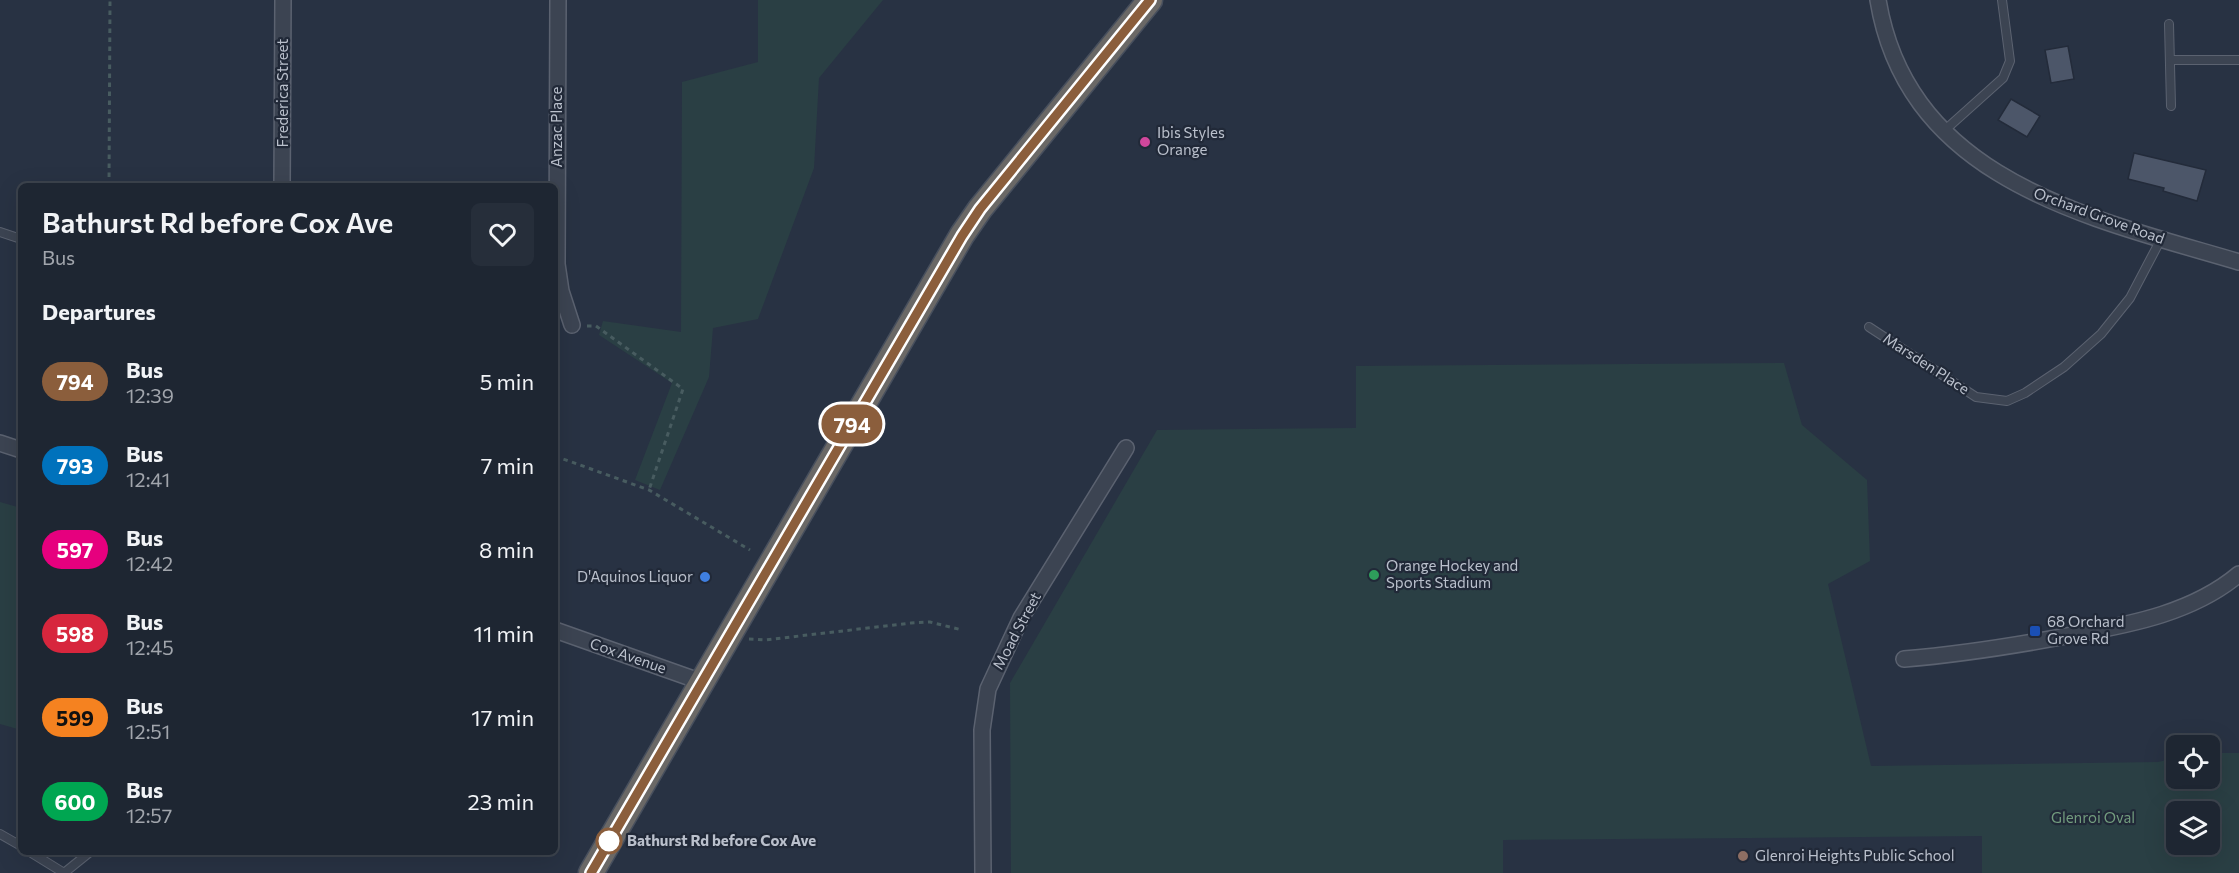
<!DOCTYPE html>
<html lang="en">
<head>
<meta charset="utf-8">
<style>
  :root { --surface:#1e2632; --page:#262e3a; --text:#f1f3f6; --muted:#a1a5ac; --line:#3c434d }
  body { margin:0; font-family:Commissioner,sans-serif; background:var(--page); color:var(--text); height:100vh; display:flex; flex-direction:column; font-size:22px; white-space:nowrap }
  * { box-sizing:border-box; margin:0 }
  p { font-size:20px; color:var(--muted) }
  .icon { flex:none; width:33px; height:33px; fill:none; stroke:currentColor; stroke-width:2; stroke-linecap:round; stroke-linejoin:round }
  .map { position:relative; flex:1; overflow:hidden }
  .sheet { position:absolute; left:18px; top:183px; width:540px; height:672px; display:flex; flex-direction:column; background:var(--surface); border-radius:9px; box-shadow:0 6px 24px #0002,0 0 0 2px var(--line) }
  .sheet>* { flex:none }
  .badge { padding:0 12px; border-radius:20px; font-size:21px; line-height:39px }
  .fabs { position:absolute; left:2166px; top:735px; display:grid; gap:12px }
  .fabs a { display:grid; place-items:center; width:54px; height:54px; border-radius:9px; background:var(--surface); box-shadow:0 6px 24px #0002,0 0 0 2px var(--line); font-size:30px }
  .map>.badge { position:absolute; translate:-50% -50%; box-shadow:0 0 0 3px #fff }
  h2 { padding:0 24px; font-size:22px; line-height:54px }
  .round { display:grid; place-items:center; flex:none; width:63px; height:63px; border-radius:9px; background:var(--page) }
  .headline { display:flex; align-items:center; justify-content:space-between; height:102px; padding:0 24px }
  h1 { font-size:28px; font-weight:600; line-height:45px }
  ul { padding:0; list-style:none }
  li { display:flex; align-items:center; gap:18px; height:84px; padding:0 24px }
  li div { flex:1 }
  li b { display:block; font-size:22px }
  li em { font-style:normal }
  li .badge { min-width:66px; font-weight:700; text-align:center }
  .map>svg:first-child { display:block }
  .green { fill:#2a3f44; fill-rule:evenodd }
  .building { fill:#4c5669; stroke:#232b3a; stroke-width:1.5 }
  .lines { fill:none; stroke-linecap:round; stroke-linejoin:round }
  .service-casing { stroke:#5b6270; stroke-width:10 }
  .minor-casing { stroke:#5b6270; stroke-width:18 }
  .trunk-casing { stroke:#474f5d; stroke-width:27 }
  .path { stroke:#485c60; stroke-width:3; stroke-dasharray:4.5 4.5; stroke-linecap:butt }
  .service { stroke:#3c4452; stroke-width:8 }
  .minor { stroke:#3c4452; stroke-width:15 }
  .trunk { stroke:#6a6866; stroke-width:24 }
  .line-casing { stroke:#fff; stroke-width:14 }
  .line { stroke:#8b5e3c; stroke-width:9 }
  .hotel-dot { fill:#d1479c; stroke:#212938; stroke-width:2 }
  .leisure-dot { fill:#2e9e5b; stroke:#212938; stroke-width:2 }
  .shop-dot { fill:#3f7fe0; stroke:#212938; stroke-width:2 }
  .transit-dot { fill:#1a4fb4; stroke:#212938; stroke-width:2 }
  .stop-dot { fill:#fff; stroke:#8b5e3c; stroke-width:3 }
  .education-dot { fill:#8d6e63; stroke:#212938; stroke-width:2 }
  .labels { text-anchor:middle; stroke-width:4.5; stroke-linejoin:round; paint-order:stroke }
  .street-label { font-size:15px; fill:#bac0cc; stroke:#212938 }
  .poi-label { font-size:15px; fill:#bac0cc; stroke:#212938; text-anchor:start }
  .park-label { font-size:15px; fill:#729c7e; stroke:#212938 }
  .stop-label { font-size:15px; font-weight:bold; fill:#bac0cc; stroke:#212938; text-anchor:start }
</style>
</head>
<body>
<div class="map">
<svg width="2239" height="873" viewBox="0 0 2239 873">
  <rect width="100%" height="100%" fill="#283243"/>
  <g class="green">
    <path d="M758,0H883L819,78L814,168L758,319L713,328L709,377L660,490L635,480L672,383L599,335L603,321L681,332L682,82L758,62Z"/>
    <path d="M1784,363L1802,425L1867,480L1870,561L1828,584L1871,766L2158,762L2176,758V778H2210V753H2239V873H1982V836L1503,840V873H1011L1010,683L1157,430L1356,428V366ZM2176,812H2210V844H2176Z"/>
    <path d="M0,502L21,508V730L0,724Z"/>
  </g>
  <g class="building">
    <path d="M2068,46L2074,79L2051,83L2045,50Z"/>
    <path d="M2011,99L2040,116L2027,137L1998,120Z"/>
    <path d="M2134,153L2206,170L2197,201L2163,191L2164,188L2128,179Z"/>
  </g>
  <g class="lines">
    <g class="service-casing">
      <g id="service">
        <path d="M2169,24L2171,106"/>
        <path d="M2171,60H2239"/>
        <path d="M1945,130L2003,78L2010,61L2002,0"/>
        <path d="M0,232L21,239"/>
        <path d="M1869,327L1976,397L2007,401L2025,393L2064,367L2101,334L2130,298L2161,239"/>
        <path d="M0,834L21,846"/>
        <path d="M30,852L64,873"/>
        <path d="M64,873L90,852"/>
      </g>
    </g>
    <g class="minor-casing">
      <g id="minor">
        <path d="M558,0L557,264L561,291L572,325"/>
        <path d="M1878,0C1908,181 2091,218 2239,262"/>
        <path d="M282,186L283,0"/>
        <path d="M0,443L21,450"/>
        <path d="M555,630L702,682"/>
        <path d="M1904,659C1963,654 2019,645 2077,634C2133,624 2194,612 2239,574"/>
        <path d="M983,873L982,730L988,689L1021,618L1126,448"/>
      </g>
    </g>
    <g class="trunk-casing">
      <path id="trunk" d="M591,873L962,235L980,209L1150,0"/>
    </g>
    <g class="path">
      <path d="M109,186L110,0"/>
      <path d="M587,326H596L683,389L649,490"/>
      <path d="M555,456L649,490L750,550"/>
      <path d="M749,639L765,640L911,623L930,622L962,630"/>
    </g>
    <use href="#service" class="service"/>
    <use href="#minor" class="minor"/>
    <use href="#trunk" class="trunk"/>
  </g>
  <g class="lines">
    <g class="line-casing">
      <path id="line" d="M591,873L962,236L980,209L1150,0"/>
    </g>
    <use href="#line" class="line"/>
  </g>
  <circle class="hotel-dot" cx="1145" cy="142" r="6"/>
  <circle class="leisure-dot" cx="1374" cy="575" r="6"/>
  <circle class="shop-dot" cx="705" cy="577" r="6"/>
  <rect class="transit-dot" x="2029" y="625" width="12" height="12" rx="3"/>
  <circle class="stop-dot" cx="609" cy="841" r="12"/>
  <circle class="education-dot" cx="1743" cy="856" r="6"/>
  <g class="labels">
    <g class="street-label">
      <text transform="translate(283 93) rotate(-90)" y="5">Frederica Street</text>
      <text transform="translate(557 127) rotate(-90)" y="5">Anzac Place</text>
      <text transform="translate(2099 216) rotate(20)" y="5">Orchard Grove Road</text>
      <text transform="translate(1926 364) rotate(33)" y="5">Marsden Place</text>
      <text transform="translate(1017 631) rotate(-62)" y="5">Moad Street</text>
      <text transform="translate(628 656) rotate(19)" y="5">Cox Avenue</text>
    </g>
    <g class="poi-label">
      <text x="1157" y="138">Ibis Styles<tspan x="1157" dy="17">Orange</tspan></text>
      <text x="1386" y="571">Orange Hockey and<tspan x="1386" dy="17">Sports Stadium</tspan></text>
      <text x="693" y="582" text-anchor="end">D'Aquinos Liquor</text>
      <text x="2047" y="627">68 Orchard<tspan x="2047" dy="17">Grove Rd</tspan></text>
      <text x="1755" y="861">Glenroi Heights Public School</text>
    </g>
    <g class="park-label">
      <text x="2093" y="823">Glenroi Oval</text>
    </g>
    <g class="stop-label">
      <text x="627" y="846">Bathurst Rd before Cox Ave</text>
    </g>
  </g>
</svg>
<div class="fabs">
<a><svg class="icon" aria-label="locate" viewBox="0 0 24 24"><circle cx="12" cy="12" r="6"/><path d="M12 2v4M12 18v4M2 12h4M18 12h4"/></svg></a>
<a><svg class="icon" aria-label="layers" viewBox="0 0 24 24"><path d="M12 4l9 5-9 5-9-5zM3 14l9 5 9-5"/></svg></a>
</div>
<b class="badge" style="left:852px;top:424px;background:#8b5e3c;color:#fff">794</b>
<section class="sheet">
<div class="headline"><div><h1>Bathurst Rd before Cox Ave</h1><p>Bus</p></div><a class="round"><svg class="icon" aria-label="heart" viewBox="0 0 24 24"><path d="M12 20l-8-8c-3-5 5-10 8-4 3-6 11-1 8 4z"/></svg></a></div>
<h2>Departures</h2>
<ul>
<li><span class="badge" style="background:#8b5e3c;color:#fff">794</span><div><b>Bus</b><p>12:39</p></div><em>5 min</em></li>
<li><span class="badge" style="background:#0072bc;color:#fff">793</span><div><b>Bus</b><p>12:41</p></div><em>7 min</em></li>
<li><span class="badge" style="background:#e6007e;color:#fff">597</span><div><b>Bus</b><p>12:42</p></div><em>8 min</em></li>
<li><span class="badge" style="background:#d7263d;color:#fff">598</span><div><b>Bus</b><p>12:45</p></div><em>11 min</em></li>
<li><span class="badge" style="background:#f58220;color:#111">599</span><div><b>Bus</b><p>12:51</p></div><em>17 min</em></li>
<li><span class="badge" style="background:#00a651;color:#fff">600</span><div><b>Bus</b><p>12:57</p></div><em>23 min</em></li>
</ul>
</section>
</div>
</body>
</html>
